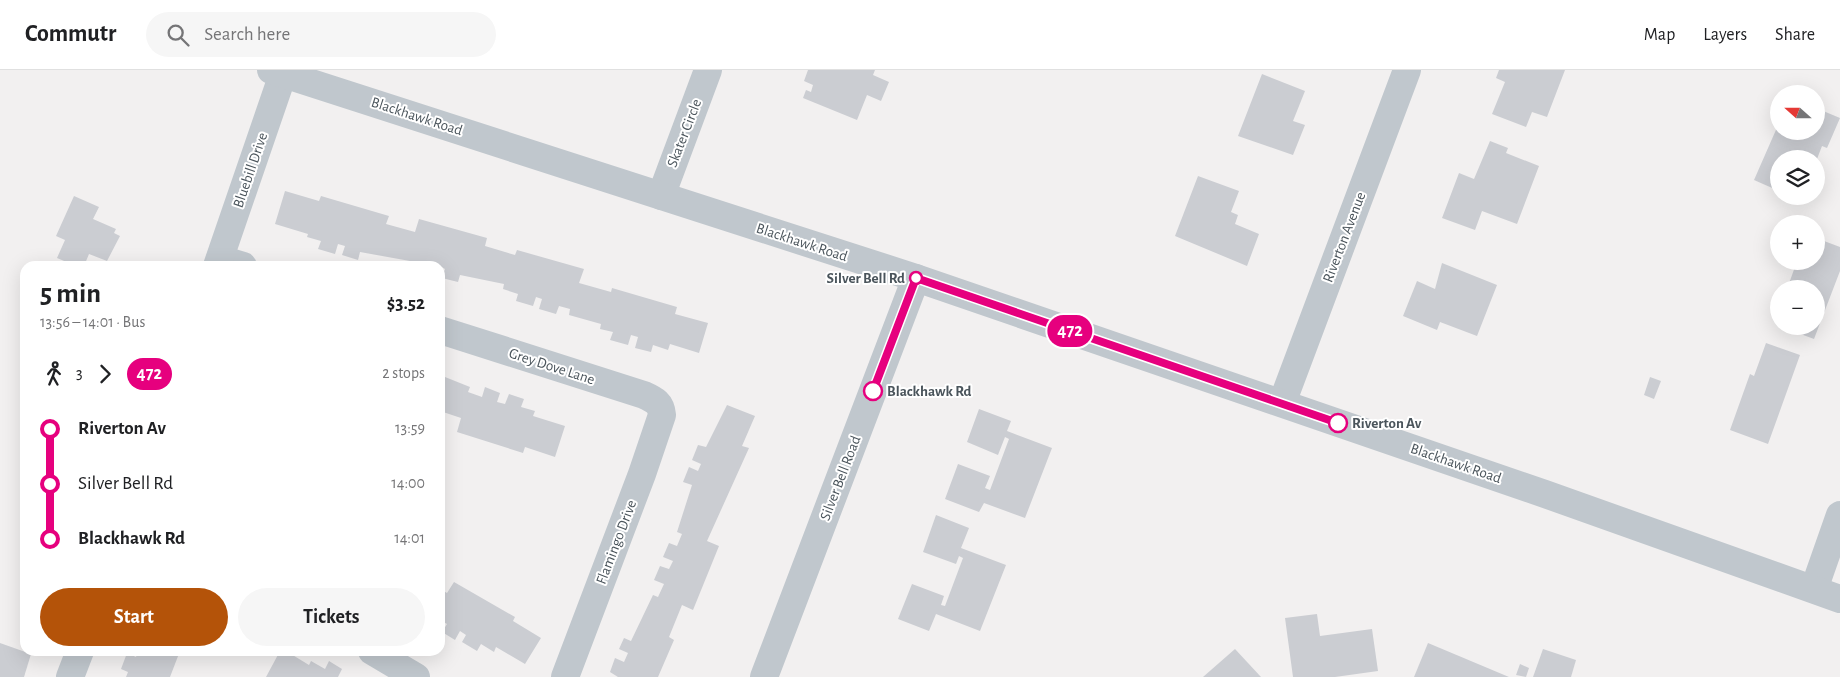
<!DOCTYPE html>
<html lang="en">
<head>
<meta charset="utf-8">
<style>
  :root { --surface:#fff; --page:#f6f6f6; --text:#202124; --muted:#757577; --line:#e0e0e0; --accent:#b45309 }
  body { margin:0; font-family:"Alegreya Sans",sans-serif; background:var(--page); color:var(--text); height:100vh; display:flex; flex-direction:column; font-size:19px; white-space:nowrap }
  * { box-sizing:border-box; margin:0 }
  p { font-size:16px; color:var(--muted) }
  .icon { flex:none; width:28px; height:28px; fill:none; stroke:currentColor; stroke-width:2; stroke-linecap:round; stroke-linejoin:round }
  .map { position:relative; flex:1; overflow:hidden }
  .details { position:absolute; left:20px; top:191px; width:425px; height:395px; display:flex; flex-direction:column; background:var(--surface); border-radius:15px; box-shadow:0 5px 20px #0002 }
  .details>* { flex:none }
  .badge { padding:0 10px; border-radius:16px; font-size:18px; line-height:32px }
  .needle { width:32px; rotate:291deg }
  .controls { position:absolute; left:1770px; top:15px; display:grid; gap:10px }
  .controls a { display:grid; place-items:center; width:55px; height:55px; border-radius:50%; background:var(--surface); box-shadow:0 5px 20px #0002; font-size:25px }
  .map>.badge { position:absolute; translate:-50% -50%; box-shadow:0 0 0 2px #fff }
  .legs { display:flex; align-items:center; gap:8px; height:55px; padding:0 20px; font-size:16px }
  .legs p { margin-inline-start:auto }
  .headline { display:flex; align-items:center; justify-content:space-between; height:85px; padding:0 20px }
  h1 { font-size:28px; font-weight:700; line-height:38px }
  .primary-button { display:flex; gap:10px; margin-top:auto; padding:10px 20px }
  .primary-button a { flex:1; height:58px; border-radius:30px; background:var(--accent); color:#fff; font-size:20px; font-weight:700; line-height:58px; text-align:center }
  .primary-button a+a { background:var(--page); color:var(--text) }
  ul { padding:0 20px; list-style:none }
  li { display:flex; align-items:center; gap:18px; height:55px; font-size:19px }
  li i { display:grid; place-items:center; width:8px; height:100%; margin:0 6px; background:currentColor }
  li i::after { content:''; width:12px; height:12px; margin:-6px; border:4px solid; border-radius:50%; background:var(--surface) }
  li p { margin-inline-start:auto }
  li:first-child i { background:linear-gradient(#0000 50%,currentColor 0) }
  li:last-child i { background:linear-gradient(currentColor 50%,#0000 0) }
  header { display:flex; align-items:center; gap:30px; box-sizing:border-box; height:70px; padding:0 25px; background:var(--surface); border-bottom:1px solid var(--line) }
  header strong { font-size:24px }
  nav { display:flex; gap:28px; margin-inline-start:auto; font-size:18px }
  .search { width:350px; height:45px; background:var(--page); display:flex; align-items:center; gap:12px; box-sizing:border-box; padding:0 18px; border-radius:28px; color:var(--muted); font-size:19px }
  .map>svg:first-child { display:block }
  .building { fill:#cbcdd2 }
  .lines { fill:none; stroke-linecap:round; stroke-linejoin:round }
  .minor { stroke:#c0c7cd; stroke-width:28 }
  .tertiary { stroke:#c0c7cd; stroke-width:28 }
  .line-1-casing { stroke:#fff; stroke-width:11 }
  .line-1 { stroke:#e6007e; stroke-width:8 }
  .stop-1-dot { fill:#fff; stroke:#e6007e; stroke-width:2.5 }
  .labels { text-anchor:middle; stroke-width:4; stroke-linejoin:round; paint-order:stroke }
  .street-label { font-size:15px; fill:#4a545b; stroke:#fff }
  .stop-label { font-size:15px; font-weight:bold; fill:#4a545b; stroke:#fff; text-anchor:start }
</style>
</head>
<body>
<header>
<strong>Commutr</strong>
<div class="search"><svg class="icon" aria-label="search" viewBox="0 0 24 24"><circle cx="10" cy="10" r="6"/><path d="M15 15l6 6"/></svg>Search here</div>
<nav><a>Map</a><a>Layers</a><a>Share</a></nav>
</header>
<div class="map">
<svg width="1840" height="607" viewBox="0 0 1840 607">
  <rect width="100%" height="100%" fill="#f2f0f0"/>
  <g class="building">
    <path d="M808,0H875L873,5L889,12L881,31L867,25L857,50L803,28L806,20L811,22L813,15L804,11Z"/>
    <path d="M1499,0H1565L1547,47L1532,42L1526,57L1492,44L1505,12L1496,8Z"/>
    <path d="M1262,4L1305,21L1293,51L1305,55L1293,85L1238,66Z"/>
    <path d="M1816,38L1840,48L1827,78L1822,76L1817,89H1779V121L1754,110L1779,53V61H1816Z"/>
    <path d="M1490,71L1508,78L1506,83L1539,96L1517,154L1482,141L1475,160L1442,148L1459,103L1474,109Z"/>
    <path d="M1198,106L1239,121L1231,142L1238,145L1235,154L1259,164L1247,196L1175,166Z"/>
    <path d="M285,121L319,131L321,126L389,146L386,154L415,162L419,149L487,168L485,176L515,185L517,180L584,199L579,213L611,222L612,218L677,237L675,244L708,253L699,283L670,274L668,280L653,275L651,282L635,278L638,267L631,265L628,275L610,270L613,262L600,259L601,254L569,245L570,239L559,236L556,244L539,239L542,229L536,227L533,236L516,231L518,224L503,219L504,214L460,205L458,212L442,208L445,199L440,196H420L421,193L360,182L358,190L342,185L345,176L338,174L335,184L318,179L321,171L307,167L308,164L275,154Z"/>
    <path d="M74,126L99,137L93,149L116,159L114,163L120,166L107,191L89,184L84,196H76L57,188L65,170L56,166Z"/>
    <path d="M1816,168L1840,177V201L1814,269L1779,256H1816V219H1787L1796,194L1802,197L1804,191H1816Z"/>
    <path d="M1442,193L1497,215L1477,266L1440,252L1437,260L1403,246L1417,211L1435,219Z"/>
    <path d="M1766,273L1800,285L1768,374L1730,360L1750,304L1754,306Z"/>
    <path d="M440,305L470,317L468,322L482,327L485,317L500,323L497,332L505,334L509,324L524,329L521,337L535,341L533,346L565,356L555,387L525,377L523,383L457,362L461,348L440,341Z"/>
    <path d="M1650,307L1661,311L1654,329L1644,325Z"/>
    <path d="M727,335L755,346L742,376L749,378L707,471L719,476L693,540L682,535L669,567L674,570L658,607H618L610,602L615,588L624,592L628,583L619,579L624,568L631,571L653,525L658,527L664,514L654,510L660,496L669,499L673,491L663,487L669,473L677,476L682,464L677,462L692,415L683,412L689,397L698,401L701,394L692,390L698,375L706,377Z"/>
    <path d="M979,339L1011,351L1007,361L1052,378L1025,448L984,433L979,442L945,429L958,394L990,406L985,418L990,420L1009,369L1005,367L998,385L967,372Z"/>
    <path d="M936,445L969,458L961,478L1006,495L980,561L936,544L929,561L898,549L912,514L944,526L941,535L945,536L963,488L959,486L956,494L923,482Z"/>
    <path d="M454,512L515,547L513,551L541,568L525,594L496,577L494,582L481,574L477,581L462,572L466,565L460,561L455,570L442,562L447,554L440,550V519L447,523Z"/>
    <path d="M1317,544L1320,566L1372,559L1378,601L1335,607H1293L1285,548Z"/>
    <path d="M0,573L31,584L24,607H0Z"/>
    <path d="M1428,573L1509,607H1414Z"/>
    <path d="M1235,579L1261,607H1203Z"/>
    <path d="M1543,579L1576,590L1571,607H1533Z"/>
    <path d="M138,581H180L170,607H126L128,602L121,599L127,583L136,587Z"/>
    <path d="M280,581H286L309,595L311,591L325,599L329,591L342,599L338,607H266Z"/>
    <path d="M1520,594L1529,598L1526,607L1516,605Z"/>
  </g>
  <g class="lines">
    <g class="minor">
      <path d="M661,126L708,0"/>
      <path d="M220,189L243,196"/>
      <path d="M217,196L283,4"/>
      <path d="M440,260L644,325C655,330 661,333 662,345L642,404L565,607"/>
      <path d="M1282,333L1407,0"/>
      <path d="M1814,519L1840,445"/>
      <path d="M372,581L416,607"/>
      <path d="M70,607L80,581"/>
    </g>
    <g class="tertiary">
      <path d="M271,0L916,208L1545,424L1840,529"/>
      <path d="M764,607L916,208"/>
    </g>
  </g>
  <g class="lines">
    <g class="line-1-casing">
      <path id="line-1" d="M873,321L916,208L1338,353"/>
    </g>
    <use href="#line-1" class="line-1"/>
  </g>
  <g class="stop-1-dot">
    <circle cx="916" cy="208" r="6"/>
    <circle cx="873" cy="321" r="9"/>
    <circle cx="1338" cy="353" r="9"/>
  </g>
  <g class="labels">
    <g class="street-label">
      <text transform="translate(417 46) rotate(18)" y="5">Blackhawk Road</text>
      <text transform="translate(684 63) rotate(-69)" y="5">Skater Circle</text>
      <text transform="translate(250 100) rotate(-71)" y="5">Bluebill Drive</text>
      <text transform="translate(1344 167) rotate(-69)" y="5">Riverton Avenue</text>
      <text transform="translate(802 172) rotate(18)" y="5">Blackhawk Road</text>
      <text transform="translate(552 296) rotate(18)" y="5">Grey Dove Lane</text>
      <text transform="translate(1456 393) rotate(19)" y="5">Blackhawk Road</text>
      <text transform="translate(840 408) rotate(-69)" y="5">Silver Bell Road</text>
      <text transform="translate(616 472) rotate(-69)" y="5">Flamingo Drive</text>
    </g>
    <g class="stop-label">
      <text x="905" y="213" text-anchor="end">Silver Bell Rd</text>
      <text x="887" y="326">Blackhawk Rd</text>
      <text x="1352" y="358">Riverton Av</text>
    </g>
  </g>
</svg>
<div class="controls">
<a><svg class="needle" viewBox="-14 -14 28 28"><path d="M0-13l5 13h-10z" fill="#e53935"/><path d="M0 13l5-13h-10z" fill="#757577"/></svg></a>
<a><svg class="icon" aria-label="layers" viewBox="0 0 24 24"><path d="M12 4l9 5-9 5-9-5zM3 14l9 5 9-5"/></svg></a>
<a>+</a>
<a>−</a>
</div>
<b class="badge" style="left:1070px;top:261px;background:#e6007e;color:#fff">472</b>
<section class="details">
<div class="headline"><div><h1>5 min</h1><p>13:56 – 14:01 · Bus</p></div><b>$3.52</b></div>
<div class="legs"><svg class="icon" aria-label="walk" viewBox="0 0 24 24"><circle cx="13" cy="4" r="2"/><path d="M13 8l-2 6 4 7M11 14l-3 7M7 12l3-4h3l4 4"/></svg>3<svg class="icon" aria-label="forward" viewBox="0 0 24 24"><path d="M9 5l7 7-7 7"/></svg><b class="badge" style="background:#e6007e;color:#fff">472</b><p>2 stops</p></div>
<ul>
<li><i style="color:#e6007e"></i><b>Riverton Av</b><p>13:59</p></li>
<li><i style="color:#e6007e"></i><span>Silver Bell Rd</span><p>14:00</p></li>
<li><i style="color:#e6007e"></i><b>Blackhawk Rd</b><p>14:01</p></li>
</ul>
<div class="primary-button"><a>Start</a><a>Tickets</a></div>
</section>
</div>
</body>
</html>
